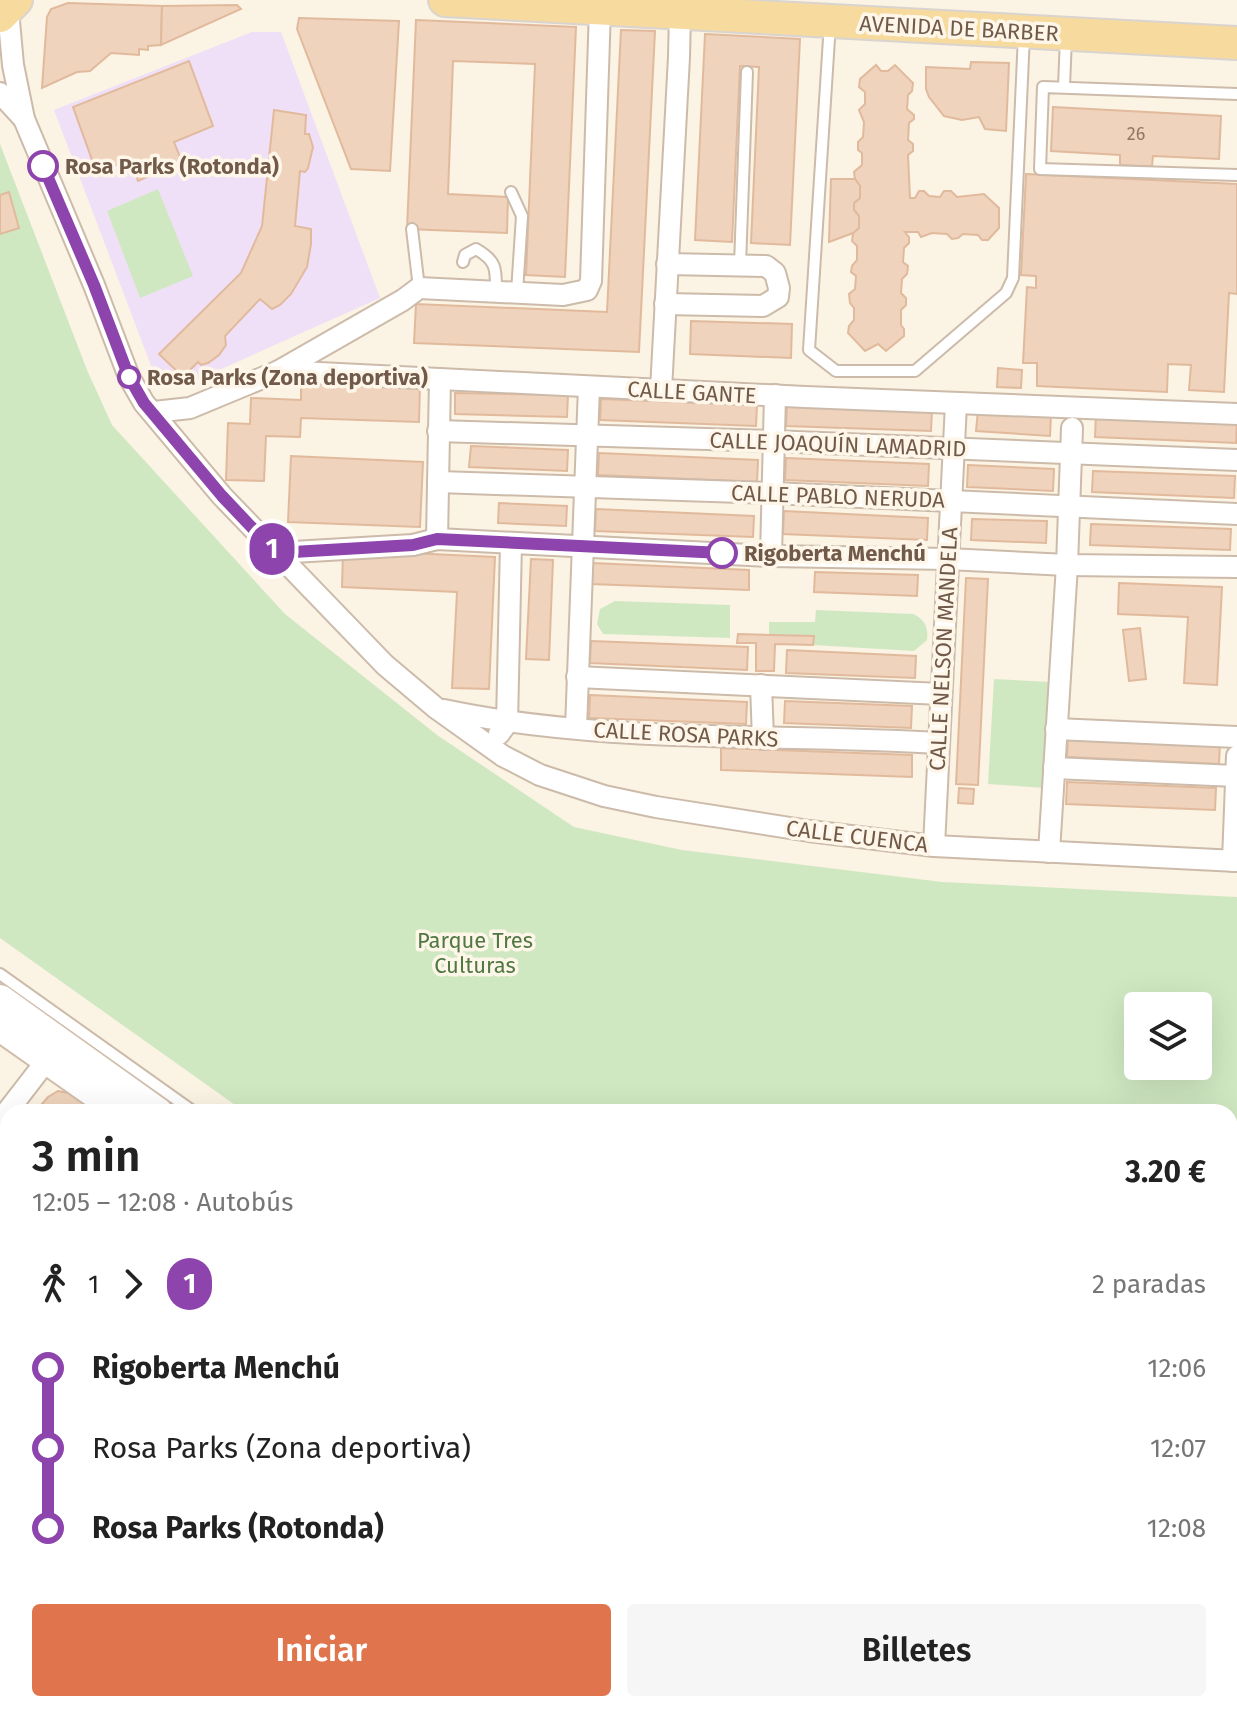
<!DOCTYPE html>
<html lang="es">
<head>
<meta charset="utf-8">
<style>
  :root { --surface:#fff; --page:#f6f6f6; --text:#222; --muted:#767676; --accent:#e0754d }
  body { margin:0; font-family:"Fira Sans",sans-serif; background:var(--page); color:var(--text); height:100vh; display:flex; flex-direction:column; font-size:30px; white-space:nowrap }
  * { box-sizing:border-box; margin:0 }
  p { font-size:26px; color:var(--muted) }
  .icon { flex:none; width:44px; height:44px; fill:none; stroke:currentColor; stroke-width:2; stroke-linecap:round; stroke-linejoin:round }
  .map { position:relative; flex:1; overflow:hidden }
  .drawer { position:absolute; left:0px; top:1104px; width:1238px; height:608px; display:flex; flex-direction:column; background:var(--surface); border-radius:24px 24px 0 0; box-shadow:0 8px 32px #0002 }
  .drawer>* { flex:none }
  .badge { padding:0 16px; border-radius:26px; font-size:28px; line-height:52px }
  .tools { position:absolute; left:1124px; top:992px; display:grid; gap:16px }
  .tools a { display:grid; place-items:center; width:88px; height:88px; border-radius:8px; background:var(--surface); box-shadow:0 8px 32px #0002; font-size:40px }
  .map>.badge { position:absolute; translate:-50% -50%; box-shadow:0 0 0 4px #fff }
  .legs { display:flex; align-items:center; gap:12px; height:88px; padding:0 32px; font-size:26px }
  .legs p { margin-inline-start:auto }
  .headline { display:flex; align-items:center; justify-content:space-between; height:136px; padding:0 32px }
  h1 { font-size:44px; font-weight:600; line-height:60px }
  .primary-button { display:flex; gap:16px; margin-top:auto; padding:16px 32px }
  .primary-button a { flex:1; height:92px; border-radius:8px; background:var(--accent); color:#fff; font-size:32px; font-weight:600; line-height:92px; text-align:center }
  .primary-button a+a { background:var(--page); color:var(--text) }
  ul { padding:0 32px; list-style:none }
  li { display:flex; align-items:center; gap:28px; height:80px; font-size:30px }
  li i { display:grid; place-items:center; width:12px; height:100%; margin:0 10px; background:currentColor }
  li i::after { content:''; width:20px; height:20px; margin:-10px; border:6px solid; border-radius:50%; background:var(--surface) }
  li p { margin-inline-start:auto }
  li:first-child i { background:linear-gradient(#0000 50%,currentColor 0) }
  li:last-child i { background:linear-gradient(currentColor 50%,#0000 0) }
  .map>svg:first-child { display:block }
  .education { fill:#f0e0f7 }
  .green { fill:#d0e8c2; fill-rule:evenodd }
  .building { fill:#efd3bc; stroke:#e1ba9d; stroke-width:2 }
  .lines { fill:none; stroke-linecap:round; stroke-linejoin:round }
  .service-casing { stroke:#cba; stroke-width:14 }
  .pedestrian-casing { stroke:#cba; stroke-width:18 }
  .minor-casing { stroke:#cba; stroke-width:24 }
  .secondary-casing { stroke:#d1bdab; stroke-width:32 }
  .primary-casing { stroke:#dad4d0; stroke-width:36 }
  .service { stroke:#fff; stroke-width:10 }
  .pedestrian { stroke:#fff; stroke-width:14 }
  .minor { stroke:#fff; stroke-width:20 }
  .secondary { stroke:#fff; stroke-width:28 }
  .primary { stroke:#f7da9e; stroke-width:32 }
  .line-1-casing { stroke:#fff; stroke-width:18 }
  .line-1 { stroke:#8e44ad; stroke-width:12 }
  .stop-1-dot { fill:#fff; stroke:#8e44ad; stroke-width:4 }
  .labels { text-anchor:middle; stroke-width:7; stroke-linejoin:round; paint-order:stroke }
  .number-label { font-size:18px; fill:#917866 }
  .street-label { font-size:22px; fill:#725a4a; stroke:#fef7e9 }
  .stop-label { font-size:22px; font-weight:bold; fill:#725a4a; stroke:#fef7e9; text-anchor:start }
  .park-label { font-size:22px; fill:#507843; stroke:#fef7e9 }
</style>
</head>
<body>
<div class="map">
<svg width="1237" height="1712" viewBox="0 0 1237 1712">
  <rect width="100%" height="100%" fill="#fbf3e3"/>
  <path class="education" d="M252,32H281L380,298L181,387L155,376L54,110Z"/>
  <g class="green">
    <path d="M0,144L87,370L112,425L285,614L437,735L574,827L682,850L942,882L1237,897V1687L1230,1696V1112H245L0,938ZM1138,1006H1198V1066H1138Z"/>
    <path d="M158,189L193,276L140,298L107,211Z"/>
    <path d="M615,601L730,605V638L603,634L597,624L600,609Z"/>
    <path d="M816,610L913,614C924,619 929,627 927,640L914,651L813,645V636L769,635V622H815Z"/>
    <path d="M994,679L1051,682L1045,788L988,784Z"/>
    <path d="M8,1543V1637L0,1632V1555Z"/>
    <path d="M1086,1704H1224L1218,1712H1097Z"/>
  </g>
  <g class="building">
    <path d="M68,3L162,6L161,45L148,46V50L139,49V55L111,53L90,71L77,72L42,88L47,17L51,9Z"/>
    <path d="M237,5L241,9L161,45L162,6Z"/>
    <path d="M299,18L399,21L390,171L351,169L297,29Z"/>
    <path d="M416,20L576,27L565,277L526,275L535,64L453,61L448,194L508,197L507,233L407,229Z"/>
    <path d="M621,30L655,31L639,352L414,343L416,304L607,312Z"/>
    <path d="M705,34L800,39L790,245L751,243L759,67L740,66L732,242L695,240Z"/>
    <path d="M189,61L213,126L174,142L182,162L138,181L131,160L96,171L73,107Z"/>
    <path d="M971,62L1009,63L1006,131L985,129L979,117L962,120L944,116L929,97L926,89V67L970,69Z"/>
    <path d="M876,65L881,71H888L895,65L913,83L912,91L908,95L907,109L914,115V119L909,123L908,140L913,144V151L908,155L910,198H915L919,191H924L929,196L940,197L944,191H951L957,197L984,194L999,208V228L988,240H982L978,235L963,234L958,238L952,239L947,234L932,233L921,237L918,232H905L909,237V243L904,248L903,262L908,266L907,274L902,279L901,293L906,298V305L901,310V325L904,329V336L886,351L878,344L865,351L848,333L849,326L854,320V308L850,303L849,294L855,289L856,276L851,272L852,266L857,260V246L852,241L853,233L859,228V216L854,210V203L860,198V186L855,179L854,172L862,165V153L858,150V142L863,137L864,122L859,110L865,104V92L859,87L860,79Z"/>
    <path d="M1053,107L1221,116L1219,159L1153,156L1152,166H1139L1120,165V155L1051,151Z"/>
    <path d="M274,110L306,115L305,134H309L313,147L308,168L305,172L300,171L295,226L311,229V244L307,267L291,294L280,305L272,309L260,299L225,336L226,345L219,355L208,363L201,365L198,362L183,377L159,354L241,273L262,226Z"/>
    <path d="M1026,174L1237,184V294L1229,293L1224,392L1189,390L1191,365L1168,364L1167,392L1037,386V363H1023L1027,287L1036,288V276L1021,275Z"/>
    <path d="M831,179H855L860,186V198L854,203V210L859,216V228L853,233L829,242Z"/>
    <path d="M9,192L19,228L0,234V195Z"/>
    <path d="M691,321L792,324L791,358L690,354Z"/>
    <path d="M998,368L1022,370L1021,388L997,387Z"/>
    <path d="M301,381L420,385L419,422L301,418L300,437L266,436L264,481L226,480L228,423L250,424L251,398L301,400Z"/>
    <path d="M455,393L568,395L567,417L455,414Z"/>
    <path d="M601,399L757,405L756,426L600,420Z"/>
    <path d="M787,403L932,409L931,431L786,426Z"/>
    <path d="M978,410L1051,415L1050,436L976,431Z"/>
    <path d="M1096,414L1237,420L1236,443L1095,437Z"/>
    <path d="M471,446L568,450L567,471L469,467Z"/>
    <path d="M599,453L758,460L757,482L598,475Z"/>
    <path d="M291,456L423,462L420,527L288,522Z"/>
    <path d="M786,458L929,464L928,486L785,480Z"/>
    <path d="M968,465L1054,469L1053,491L967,487Z"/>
    <path d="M1093,471L1235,476L1234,498L1092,492Z"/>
    <path d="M499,503L567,506L566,526L498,523Z"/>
    <path d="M596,509L754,516L753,537L595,531Z"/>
    <path d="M784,511L928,518L927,540L783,534Z"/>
    <path d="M972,519L1047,521L1046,543L971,540Z"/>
    <path d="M1091,524L1231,529L1230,550L1090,545Z"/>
    <path d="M343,550L495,557L489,689L452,688L457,592L342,587Z"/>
    <path d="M531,559L553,560L549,660L526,659Z"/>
    <path d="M592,563L749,570V590L591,584Z"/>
    <path d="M815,572L918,575L917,596L814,592Z"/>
    <path d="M966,578L988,579L978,785L956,784Z"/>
    <path d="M1119,583L1222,587L1217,685L1184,683L1188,617L1118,614Z"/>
    <path d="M1140,628L1146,679L1129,681L1123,630Z"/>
    <path d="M738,634L814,636L813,645L775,644L774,671H756V643H737Z"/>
    <path d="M591,641L748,647L747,670L590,663Z"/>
    <path d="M787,650L916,656L915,678L786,673Z"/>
    <path d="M590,695L747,702L746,724L589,718Z"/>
    <path d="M785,701L912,706L911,728L784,723Z"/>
    <path d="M1068,735L1220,742L1219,764L1067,757Z"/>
    <path d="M721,748L912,755V777L721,770Z"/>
    <path d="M1067,782L1216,788L1215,810L1066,804Z"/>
    <path d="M959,788L974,789L973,804L958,803Z"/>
    <path d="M58,1091L72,1094L95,1112H35L48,1097Z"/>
    <path d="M8,1146V1228L0,1239V1156Z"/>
    <path d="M0,1270L8,1275V1334L0,1329Z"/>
    <path d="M0,1388L8,1394V1432L0,1443Z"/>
    <path d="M0,1655L8,1661V1704H69L81,1712H0Z"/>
    <path d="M175,1704H287L280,1712H182Z"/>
    <path d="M397,1704H452L463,1712H389Z"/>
    <path d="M743,1704H821L832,1712H753Z"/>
  </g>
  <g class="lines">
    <g class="service-casing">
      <g id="service">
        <path d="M830,23L809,350L836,371H915L1006,293L1013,278L1024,35"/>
        <path d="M1064,87L1066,37"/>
        <path d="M1237,94L1043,87L1040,169L1237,175"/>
        <path d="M511,192L522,216L517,292"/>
        <path d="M412,229L419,288"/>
        <path d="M463,262L465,255L476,249C497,261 496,269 496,291"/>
        <path d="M740,265L747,72"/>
        <path d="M0,974L194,1112"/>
        <path d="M1034,1704L1045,1712"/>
      </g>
    </g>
    <g class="pedestrian-casing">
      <g id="pedestrian">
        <path d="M0,1637L8,1642"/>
        <path d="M92,1704L103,1712"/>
      </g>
    </g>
    <g class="minor-casing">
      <g id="minor">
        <path d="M8,10L13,65L24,119L94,285L129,377L144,403L222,496L385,665L436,708L503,756L540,775L604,796L656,807L809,831L934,846L1237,861"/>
        <path d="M0,93L24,119"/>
        <path d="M665,304L763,306L778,297L779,288L775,273L766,266L667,264"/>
        <path d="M279,371L403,300L419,288L563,295L587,290L591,281L600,9"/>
        <path d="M661,390L679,57L680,13L676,4"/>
        <path d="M154,412L190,408L279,371L805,397L1237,414"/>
        <path d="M438,431L772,441L1237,460"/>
        <path d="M438,482L772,493L1237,514"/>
        <path d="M437,539L440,379"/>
        <path d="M276,553L413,545L437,539L771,556L948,559L1067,565L1237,567"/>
        <path d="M771,556L775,395"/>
        <path d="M577,677L941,694"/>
        <path d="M761,685L763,739"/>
        <path d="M444,710C604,744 776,733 938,743"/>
        <path d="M576,728L589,387"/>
        <path d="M1056,729L1237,737"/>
        <path d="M499,734L507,723L511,543"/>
        <path d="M1054,768L1236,776"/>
        <path d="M934,846L956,404"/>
        <path d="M1049,852L1067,565L1072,428"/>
        <path d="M1233,861L1237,756"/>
        <path d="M0,1121L47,1060"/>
        <path d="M0,1367L8,1372"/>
        <path d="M0,1501L8,1490"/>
        <path d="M491,1704L502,1712"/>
        <path d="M134,1712L135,1704"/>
        <path d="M323,1712L332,1704"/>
        <path d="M356,1712L364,1704"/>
      </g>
    </g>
    <g class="secondary-casing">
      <g id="secondary">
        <path d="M0,999L158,1112"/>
        <path d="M0,1027L121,1112"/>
        <path d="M966,1704L977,1712"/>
        <path d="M1006,1704L1017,1712"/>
      </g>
    </g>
    <g class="primary-casing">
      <g id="primary">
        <path d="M445,0L1237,43"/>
        <path d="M0,16L16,0"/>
      </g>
    </g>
    <use href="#service" class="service"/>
    <use href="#pedestrian" class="pedestrian"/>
    <use href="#minor" class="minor"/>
    <use href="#secondary" class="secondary"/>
    <use href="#primary" class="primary"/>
  </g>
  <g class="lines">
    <g class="line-1-casing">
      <path id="line-1" d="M43,166L94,285L129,377L144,403L222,496L276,553L413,545L437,539L722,553"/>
    </g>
    <use href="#line-1" class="line-1"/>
  </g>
  <g class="stop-1-dot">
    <circle cx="43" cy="166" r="14"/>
    <circle cx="129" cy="377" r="10"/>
    <circle cx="722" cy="553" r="14"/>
  </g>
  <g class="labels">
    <g class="number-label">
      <text x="1136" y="140">26</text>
    </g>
    <g class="street-label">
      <text transform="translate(959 28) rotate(3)" y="8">AVENIDA DE BARBER</text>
      <text transform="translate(692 392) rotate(3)" y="8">CALLE GANTE</text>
      <text transform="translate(838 444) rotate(2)" y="8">CALLE JOAQUÍN LAMADRID</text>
      <text transform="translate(838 496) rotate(2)" y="8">CALLE PABLO NERUDA</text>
      <text transform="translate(943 649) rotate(-87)" y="8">CALLE NELSON MANDELA</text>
      <text transform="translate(686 734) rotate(3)" y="8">CALLE ROSA PARKS</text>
      <text transform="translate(857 836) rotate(7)" y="8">CALLE CUENCA</text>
    </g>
    <g class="stop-label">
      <text x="65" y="174">Rosa Parks (Rotonda)</text>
      <text x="147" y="385">Rosa Parks (Zona deportiva)</text>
      <text x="744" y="561">Rigoberta Menchú</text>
    </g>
    <g class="park-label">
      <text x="475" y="948">Parque Tres<tspan x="475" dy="25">Culturas</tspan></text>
    </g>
  </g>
</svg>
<div class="tools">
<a><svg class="icon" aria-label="layers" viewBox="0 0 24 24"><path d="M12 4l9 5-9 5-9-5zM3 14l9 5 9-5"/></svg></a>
</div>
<b class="badge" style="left:272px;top:549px;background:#8e44ad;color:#fff">1</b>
<section class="drawer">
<div class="headline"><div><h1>3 min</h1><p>12:05 – 12:08 · Autobús</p></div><b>3.20 €</b></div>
<div class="legs"><svg class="icon" aria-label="walk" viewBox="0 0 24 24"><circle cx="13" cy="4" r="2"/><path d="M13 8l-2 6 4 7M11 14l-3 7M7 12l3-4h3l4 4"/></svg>1<svg class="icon" aria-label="forward" viewBox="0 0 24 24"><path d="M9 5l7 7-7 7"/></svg><b class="badge" style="background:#8e44ad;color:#fff">1</b><p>2 paradas</p></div>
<ul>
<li><i style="color:#8e44ad"></i><b>Rigoberta Menchú</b><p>12:06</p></li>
<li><i style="color:#8e44ad"></i><span>Rosa Parks (Zona deportiva)</span><p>12:07</p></li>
<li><i style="color:#8e44ad"></i><b>Rosa Parks (Rotonda)</b><p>12:08</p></li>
</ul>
<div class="primary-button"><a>Iniciar</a><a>Billetes</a></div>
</section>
</div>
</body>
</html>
